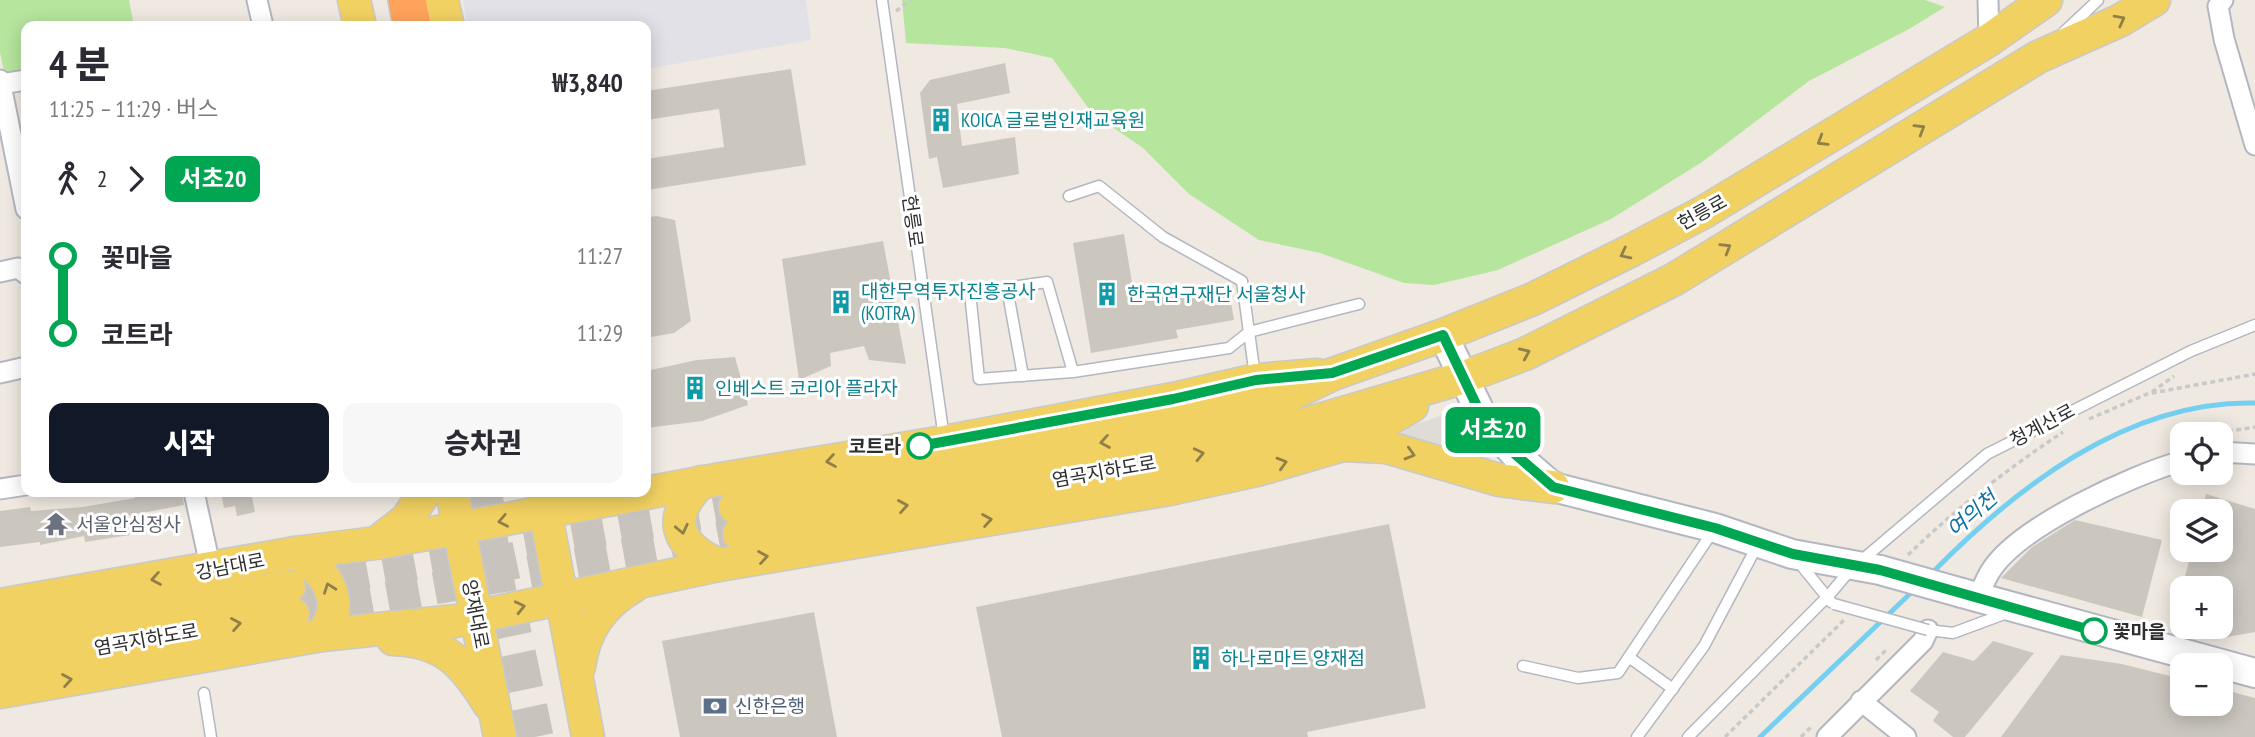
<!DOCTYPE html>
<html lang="ko">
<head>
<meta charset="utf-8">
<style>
  :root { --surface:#fff; --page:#f7f7f7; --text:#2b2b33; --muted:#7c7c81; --accent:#111827 }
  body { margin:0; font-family:"PT Sans Narrow","Noto Sans KR",sans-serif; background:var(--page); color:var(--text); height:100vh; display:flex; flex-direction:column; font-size:26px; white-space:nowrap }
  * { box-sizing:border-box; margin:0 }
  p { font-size:23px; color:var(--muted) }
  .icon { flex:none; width:38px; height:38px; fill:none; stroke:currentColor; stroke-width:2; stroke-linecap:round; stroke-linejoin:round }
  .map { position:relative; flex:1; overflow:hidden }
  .panel { position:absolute; left:21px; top:21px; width:630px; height:476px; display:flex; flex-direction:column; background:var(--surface); border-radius:14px; box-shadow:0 4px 18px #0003 }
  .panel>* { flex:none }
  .badge { padding:0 14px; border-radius:10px; font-size:24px; line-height:46px }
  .fabs { position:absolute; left:2170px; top:422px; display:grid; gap:14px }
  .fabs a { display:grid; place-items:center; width:63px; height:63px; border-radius:14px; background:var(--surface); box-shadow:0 4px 18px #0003; font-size:35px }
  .map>.badge { position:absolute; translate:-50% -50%; box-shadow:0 0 0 4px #fff }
  .legs { display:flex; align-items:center; gap:10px; height:77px; padding:0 28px; font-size:23px }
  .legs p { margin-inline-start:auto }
  .overview { display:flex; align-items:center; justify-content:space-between; height:119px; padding:0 28px }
  h1 { font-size:38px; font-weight:800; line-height:52px }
  .primary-button { display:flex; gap:14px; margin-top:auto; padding:14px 28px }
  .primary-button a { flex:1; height:80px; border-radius:14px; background:var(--accent); color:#fff; font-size:28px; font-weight:800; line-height:80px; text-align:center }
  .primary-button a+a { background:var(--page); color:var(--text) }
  ul { padding:0 28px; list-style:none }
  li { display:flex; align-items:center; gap:24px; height:77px; font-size:26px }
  li i { display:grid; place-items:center; width:10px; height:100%; margin:0 9px; background:currentColor }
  li i::after { content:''; width:18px; height:18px; margin:-9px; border:5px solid; border-radius:50%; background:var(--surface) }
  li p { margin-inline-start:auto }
  li:first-child i { background:linear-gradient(#0000 50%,currentColor 0) }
  li:last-child i { background:linear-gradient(currentColor 50%,#0000 0) }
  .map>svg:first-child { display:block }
  .industrial { fill:#e3e1e8 }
  .green { fill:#b6e59e }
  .plaza { fill:#dfdcd8 }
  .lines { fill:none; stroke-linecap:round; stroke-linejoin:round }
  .stream { stroke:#75cff0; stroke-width:5 }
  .building { fill:#cbc7bf }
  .primary-tunnel { stroke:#c8c4bd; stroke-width:32; stroke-dasharray:32 16; stroke-linecap:butt }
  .highway-tunnel { stroke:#c8c4bd; stroke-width:37; stroke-dasharray:37 18; stroke-linecap:butt }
  .lane-casing { stroke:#b4b7c1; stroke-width:13 }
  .street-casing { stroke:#b4b7c1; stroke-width:23 }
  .secondary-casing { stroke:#b4b7c1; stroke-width:32 }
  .primary-casing { stroke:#c9c9c9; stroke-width:35 }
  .highway-casing { stroke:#c9c9c9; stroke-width:40 }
  .path { stroke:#c9c9c9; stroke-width:3.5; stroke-dasharray:5 3.5; stroke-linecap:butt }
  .lane { stroke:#fff; stroke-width:10 }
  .street { stroke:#fff; stroke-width:19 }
  .secondary { stroke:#fff; stroke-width:28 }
  .primary { stroke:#f2d163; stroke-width:32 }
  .highway { stroke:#ffa35c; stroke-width:37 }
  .lane-bridge-casing { stroke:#b4b7c1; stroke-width:13; stroke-linecap:butt }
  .secondary-bridge-casing { stroke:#b4b7c1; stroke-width:32; stroke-linecap:butt }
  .lane-bridge { stroke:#fff; stroke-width:10 }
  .secondary-bridge { stroke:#fff; stroke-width:28 }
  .oneway { stroke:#908048 }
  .line-1-casing { stroke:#fff; stroke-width:16 }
  .line-1 { stroke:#00a651; stroke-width:10 }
  .stop-1-dot { fill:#fff; stroke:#00a651; stroke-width:3.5 }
  .labels { text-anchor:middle; stroke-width:6; stroke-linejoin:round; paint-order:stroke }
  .culture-label { font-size:19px; fill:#0d838f; stroke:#fff; text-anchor:start }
  .street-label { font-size:19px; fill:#2e2e2e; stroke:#fff }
  .stop-label { font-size:19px; font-weight:bold; fill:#2e2e2e; stroke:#fff; text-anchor:end }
  .worship-label { font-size:19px; fill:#5b616d; stroke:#fff; text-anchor:start }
  .service-label { font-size:19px; fill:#4e5e75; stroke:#fff; text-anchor:start }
  .water-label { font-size:21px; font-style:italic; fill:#0d6fa3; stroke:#fff }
</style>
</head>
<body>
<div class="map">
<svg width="2255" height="737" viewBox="0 0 2255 737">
  <rect width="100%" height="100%" fill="#efe9e1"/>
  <path class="industrial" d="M463,0H806L811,40L646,69V26H467Z"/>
  <g class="green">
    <path d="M0,0H129L134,26H26V73L5,77L0,52Z"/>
    <path d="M902,0H1925L1945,7L1909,29L1809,81L1702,162L1611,219L1498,270L1434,285L1404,283L1320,253L1259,240L1189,194L1143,148L1092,113L1052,58L1005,48L906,43Z"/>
  </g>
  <path class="plaza" d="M1442,415L1502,470L1381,437Z"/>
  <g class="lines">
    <g class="stream">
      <path d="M1930,575C2015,488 2127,400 2255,403"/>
      <path d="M1760,737L1915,589"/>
    </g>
  </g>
  <g class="building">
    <path d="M1005,63L1010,93L957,104L962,146L1015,137L1019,174L943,188L937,157L929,159L920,93L930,80Z"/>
    <path d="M791,69L806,165L647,190L646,159L724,147L719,109L646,120V91Z"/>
    <path d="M656,216L675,220L691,321L674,333L646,338V218Z"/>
    <path d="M1124,234L1135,301L1228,286L1234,320L1176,330L1178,338L1091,353L1073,243Z"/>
    <path d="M883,241L906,364L869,360L864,346L830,353L831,366L799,380L782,259Z"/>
    <path d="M735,357L748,405L702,421L646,428V371L697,360Z"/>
    <path d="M134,492H182L184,505L127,516L130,535L85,542L84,536L40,545V542L0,547V511L30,507L31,511L83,507L135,498Z"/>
    <path d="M221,492H251L255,512L237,516L235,506L224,508Z"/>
    <path d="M2206,494L2255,509V632L2227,637L2221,635V588H2182L2192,550H2221V511H2202Z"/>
    <path d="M2075,520L2162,540L2142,617L2001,578L2032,547Z"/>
    <path d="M1389,524L1426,708L1307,732L1308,737H1002L976,607Z"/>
    <path d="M814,612L837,737H680L662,641Z"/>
    <path d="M1993,641L2034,653L1965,737H1953L1933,721L1939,712L1910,691L1943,652L1974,661Z"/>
    <path d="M2061,655L2122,664L2182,679V704H2221V689L2255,698V737H2001Z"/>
  </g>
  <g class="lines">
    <g class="primary-tunnel">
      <path d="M289,587L735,507"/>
      <path d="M293,614L739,534"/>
    </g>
    <path class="highway-tunnel" d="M483,492L535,737"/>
    <g class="lane-casing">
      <g id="lane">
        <path d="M882,0L944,438"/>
        <path d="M2064,32L2098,0"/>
        <path d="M1069,196L1099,186L1163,237L1242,281L1255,376"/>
        <path d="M1007,288L1023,376"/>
        <path d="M1073,372L1047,282L970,293L979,379L1073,372L1229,348L1249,332L1359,304"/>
        <path d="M1797,560L1831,602"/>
        <path d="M1862,560L1987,454L2191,351L2255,325"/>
        <path d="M1928,630L1953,633L2007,613"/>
        <path d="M1630,658L1673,689"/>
        <path d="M1523,666L1578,678L1618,673L1713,531"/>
        <path d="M204,693L211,737"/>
        <path d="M1637,737L1704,646L1757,546"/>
        <path d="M1688,737L1830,594L1851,569"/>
      </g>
    </g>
    <g class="street-casing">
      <g id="street">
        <path d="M257,0L263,26"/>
        <path d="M1988,0L1989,40"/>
        <path d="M2223,0L2218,6L2224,39L2255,145"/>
        <path d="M0,80L26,209"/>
        <path d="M1,84L26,80"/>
        <path d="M0,272L18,268L26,274"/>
        <path d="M0,373L26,367"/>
        <path d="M2221,452L2255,454"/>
        <path d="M0,489L26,485"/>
        <path d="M194,492L211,570"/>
        <path d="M1978,597C1982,589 1985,580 1990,572C2017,527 2132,475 2182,461"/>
        <path d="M1861,701L1906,737"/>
        <path d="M1827,737L1923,641L1928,630"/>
      </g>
    </g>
    <g class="secondary-casing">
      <g id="secondary">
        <path d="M1443,335L1484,420L1516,455L1553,487L1715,528L1792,554L1880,570"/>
        <path d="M1962,593L2255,673"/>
      </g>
    </g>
    <g class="primary-casing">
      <g id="primary">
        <path d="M354,0L360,26"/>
        <path d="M442,0L448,26"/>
        <path d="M1343,445L1386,447L1499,480L1553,487"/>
        <path d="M701,482C666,518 675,545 719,565"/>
        <path d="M452,492L500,737"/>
        <path d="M542,494L588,737"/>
        <path d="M735,507L1198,426L1263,408L1333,374L1443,335L1533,299L1632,250L1704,212L1989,40L2046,0"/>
        <path d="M739,534L1200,455L1462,378L1525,354L1673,280L2038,57L2119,21L2154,0"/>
        <path d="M379,541L407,519L425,492"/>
        <path d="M295,553C326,570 348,602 322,635"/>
        <path d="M0,605L295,553L384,542L721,479L944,442L1173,399L1256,380L1317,375"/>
        <path d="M0,634L289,587"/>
        <path d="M393,639C444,641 463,662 489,704"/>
        <path d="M0,665L293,614"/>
        <path d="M579,667C584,630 602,604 634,586"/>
        <path d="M0,692L322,635L456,621L719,565L1170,489L1257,470L1343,445L1412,406"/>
      </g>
    </g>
    <g class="highway-casing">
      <path id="highway" d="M407,0L412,26"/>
    </g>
    <g class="path">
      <path d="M896,11L911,0"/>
      <path d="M2152,392L2174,376"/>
      <path d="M2089,419L2147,394L2255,374"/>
      <path d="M2211,434L2255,427"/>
      <path d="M1908,555C1955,509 2009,468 2063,432"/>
      <path d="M1876,660L1888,648"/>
      <path d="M1725,737L1844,620"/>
      <path d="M1801,737L1812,726"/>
    </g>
    <use href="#lane" class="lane"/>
    <use href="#street" class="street"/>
    <use href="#secondary" class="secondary"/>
    <use href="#primary" class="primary"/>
    <use href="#highway" class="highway"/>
    <g class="lane-bridge-casing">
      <path id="lane-bridge" d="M1834,604L1928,630"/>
    </g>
    <g class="secondary-bridge-casing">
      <path id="secondary-bridge" d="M1880,570L1962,593"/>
    </g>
    <use href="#lane-bridge" class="lane-bridge"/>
    <use href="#secondary-bridge" class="secondary-bridge"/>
  </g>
  <defs><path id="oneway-chevron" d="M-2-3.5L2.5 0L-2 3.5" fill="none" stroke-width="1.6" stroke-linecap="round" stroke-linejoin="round" transform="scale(1.75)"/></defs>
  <g class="oneway">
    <use href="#oneway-chevron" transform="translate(2120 20) rotate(-28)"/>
    <use href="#oneway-chevron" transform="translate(1920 129) rotate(-31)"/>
    <use href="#oneway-chevron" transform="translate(1822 141) rotate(149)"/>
    <use href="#oneway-chevron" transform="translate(1726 248) rotate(-31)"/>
    <use href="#oneway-chevron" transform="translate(1625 254) rotate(153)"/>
    <use href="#oneway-chevron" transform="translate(1525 353) rotate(-24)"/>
    <use href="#oneway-chevron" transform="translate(1105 442) rotate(170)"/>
    <use href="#oneway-chevron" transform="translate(1199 454) rotate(-13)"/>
    <use href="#oneway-chevron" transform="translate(1410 454) rotate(16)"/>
    <use href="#oneway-chevron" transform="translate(831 461) rotate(171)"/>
    <use href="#oneway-chevron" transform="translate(1282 463) rotate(-16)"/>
    <use href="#oneway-chevron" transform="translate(903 506) rotate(-10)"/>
    <use href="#oneway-chevron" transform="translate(987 520) rotate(-9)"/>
    <use href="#oneway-chevron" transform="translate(503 521) rotate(169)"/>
    <use href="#oneway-chevron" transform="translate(682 529) rotate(78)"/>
    <use href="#oneway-chevron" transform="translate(763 557) rotate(-9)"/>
    <use href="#oneway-chevron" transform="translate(156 579) rotate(170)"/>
    <use href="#oneway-chevron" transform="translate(329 588) rotate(-110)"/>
    <use href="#oneway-chevron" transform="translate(520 607) rotate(-13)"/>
    <use href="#oneway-chevron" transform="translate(236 624) rotate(-10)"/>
    <use href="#oneway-chevron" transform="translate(67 680) rotate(-10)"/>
  </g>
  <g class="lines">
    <g class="line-1-casing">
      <path id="line-1" d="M920,446L1173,399L1256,380L1332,373L1443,335L1484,421L1516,455L1553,487L1715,528L1793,554L1880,570L2094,631"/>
    </g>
    <use href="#line-1" class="line-1"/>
  </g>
  <defs>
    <g id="building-bare" transform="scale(1.89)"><path d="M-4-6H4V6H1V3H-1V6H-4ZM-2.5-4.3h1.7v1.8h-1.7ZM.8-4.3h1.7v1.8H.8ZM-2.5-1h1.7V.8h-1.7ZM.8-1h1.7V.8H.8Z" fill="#0f9aa8" stroke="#fff" stroke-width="2.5" paint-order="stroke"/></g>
    <g id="temple-bare" transform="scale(1.89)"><path d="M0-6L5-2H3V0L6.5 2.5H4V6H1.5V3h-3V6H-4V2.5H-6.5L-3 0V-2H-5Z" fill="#6b7280" stroke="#fff" stroke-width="2.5" paint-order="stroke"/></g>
    <g id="bank-bare" transform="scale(1.89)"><path d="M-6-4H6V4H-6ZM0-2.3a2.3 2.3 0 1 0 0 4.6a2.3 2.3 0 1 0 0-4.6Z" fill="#5c6f8a" stroke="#fff" stroke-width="2.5" paint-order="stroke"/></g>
  </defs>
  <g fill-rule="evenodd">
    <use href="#building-bare" x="941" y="120"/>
    <use href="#building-bare" x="1107" y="294"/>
    <use href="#building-bare" x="841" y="302"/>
    <use href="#building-bare" x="695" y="388"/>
    <use href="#temple-bare" x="56" y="524"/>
    <use href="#building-bare" x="1201" y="658"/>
    <use href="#bank-bare" x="715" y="706"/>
  </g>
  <g class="stop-1-dot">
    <circle cx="920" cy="446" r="12"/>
    <circle cx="2094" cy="631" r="12"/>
  </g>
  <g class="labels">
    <g class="culture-label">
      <text x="961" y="127">KOICA 글로벌인재교육원</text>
      <text x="861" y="298">대한무역투자진흥공사<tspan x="861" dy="22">(KOTRA)</tspan></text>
      <text x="1127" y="301">한국연구재단 서울청사</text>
      <text x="715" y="395">인베스트 코리아 플라자</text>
      <text x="1221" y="665">하나로마트 양재점</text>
    </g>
    <g class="street-label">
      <text transform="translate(1702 212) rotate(-29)" y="7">헌릉로</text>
      <text transform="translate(913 221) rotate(82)" y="7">헌릉로</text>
      <text transform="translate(2042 425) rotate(-28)" y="7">청계산로</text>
      <text transform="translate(1104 471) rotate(-10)" y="7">염곡지하도로</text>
      <text transform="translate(230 566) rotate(-11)" y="7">강남대로</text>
      <text transform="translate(476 614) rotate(79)" y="7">양재대로</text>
      <text transform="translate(146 639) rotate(-10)" y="7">염곡지하도로</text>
    </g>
    <g class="stop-label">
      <text x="901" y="453">코트라</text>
      <text x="2113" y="638" text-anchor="start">꽃마을</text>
    </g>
    <g class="worship-label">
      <text x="76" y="531">서울안심정사</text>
    </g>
    <g class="service-label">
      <text x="735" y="713">신한은행</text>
    </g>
    <g class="water-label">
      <text transform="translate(1972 514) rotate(-41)" y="7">여의천</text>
    </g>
  </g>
</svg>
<div class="fabs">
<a><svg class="icon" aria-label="locate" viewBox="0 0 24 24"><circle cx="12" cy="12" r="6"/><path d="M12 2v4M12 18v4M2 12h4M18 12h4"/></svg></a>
<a><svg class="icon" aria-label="layers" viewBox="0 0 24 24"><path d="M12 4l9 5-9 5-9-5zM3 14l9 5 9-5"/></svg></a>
<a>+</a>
<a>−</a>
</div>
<b class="badge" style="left:1493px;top:430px;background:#00a651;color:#fff">서초20</b>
<section class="panel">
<div class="overview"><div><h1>4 분</h1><p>11:25 – 11:29 · 버스</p></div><b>₩3,840</b></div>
<div class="legs"><svg class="icon" aria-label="walk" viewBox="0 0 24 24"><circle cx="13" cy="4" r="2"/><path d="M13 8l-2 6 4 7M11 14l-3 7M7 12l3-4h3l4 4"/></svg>2<svg class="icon" aria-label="forward" viewBox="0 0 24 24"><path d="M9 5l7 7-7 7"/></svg><b class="badge" style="background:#00a651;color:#fff">서초20</b></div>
<ul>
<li><i style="color:#00a651"></i><b>꽃마을</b><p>11:27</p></li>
<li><i style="color:#00a651"></i><b>코트라</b><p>11:29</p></li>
</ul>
<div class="primary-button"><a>시작</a><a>승차권</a></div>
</section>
</div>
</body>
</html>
